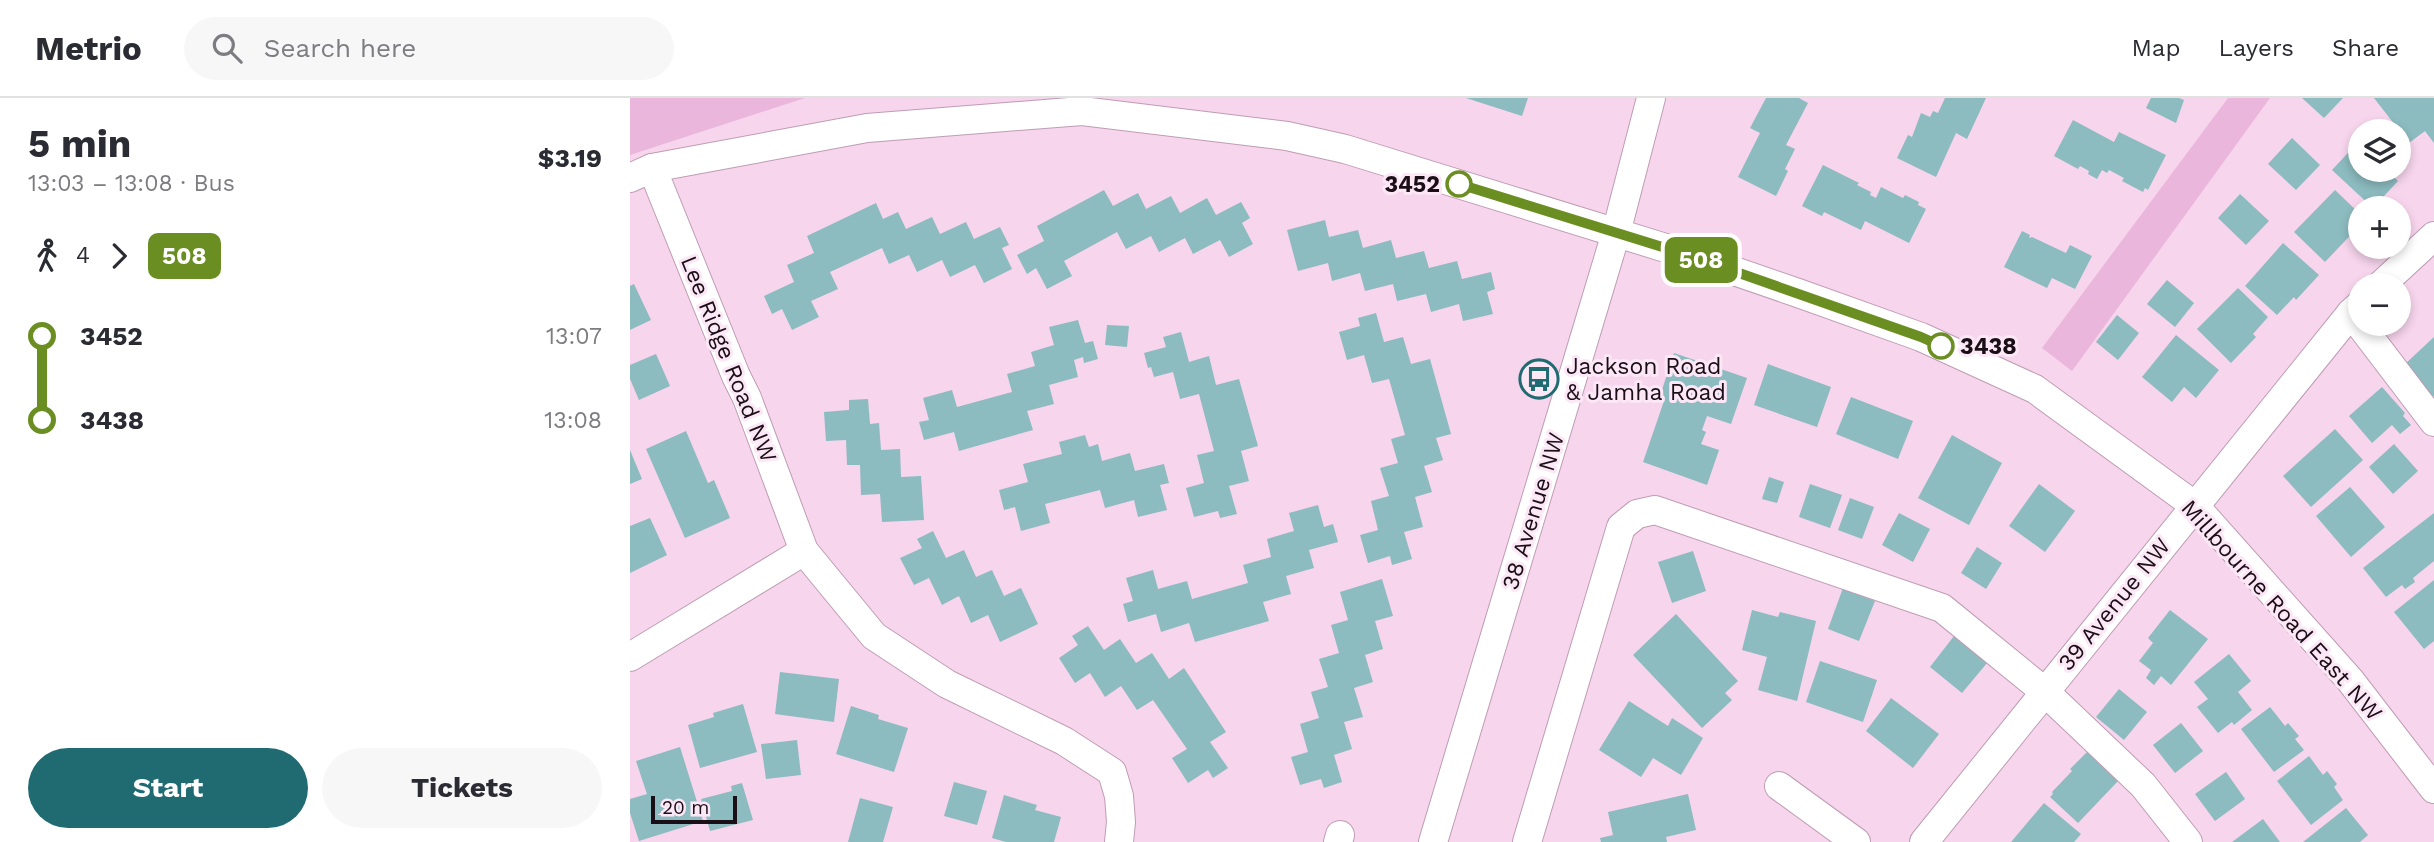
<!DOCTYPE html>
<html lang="en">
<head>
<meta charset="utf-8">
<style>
  :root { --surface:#fff; --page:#f7f7f7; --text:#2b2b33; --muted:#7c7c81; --line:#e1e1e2; --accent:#206b72 }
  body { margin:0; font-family:"Work Sans",sans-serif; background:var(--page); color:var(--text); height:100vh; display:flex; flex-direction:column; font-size:26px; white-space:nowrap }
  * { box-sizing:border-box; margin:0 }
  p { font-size:23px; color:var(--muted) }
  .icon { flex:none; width:38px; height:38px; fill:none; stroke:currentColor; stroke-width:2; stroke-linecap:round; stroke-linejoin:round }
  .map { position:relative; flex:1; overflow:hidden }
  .sheet { display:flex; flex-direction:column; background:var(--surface); width:630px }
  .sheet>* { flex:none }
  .badge { padding:0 14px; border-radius:10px; font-size:24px; line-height:46px }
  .controls { position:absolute; left:1718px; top:21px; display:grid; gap:14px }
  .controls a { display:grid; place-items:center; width:63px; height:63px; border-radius:50%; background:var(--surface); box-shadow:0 4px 10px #0003; font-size:35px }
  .scale { position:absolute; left:21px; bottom:18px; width:86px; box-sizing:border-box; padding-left:7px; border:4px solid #1a0f17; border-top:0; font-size:19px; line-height:24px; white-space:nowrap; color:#1a0f17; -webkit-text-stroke:5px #fce7f6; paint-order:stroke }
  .map>.badge { position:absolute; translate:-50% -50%; box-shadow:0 0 0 4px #fff }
  .legs { display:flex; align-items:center; gap:10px; height:77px; padding:0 28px; font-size:23px }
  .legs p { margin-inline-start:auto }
  .head { display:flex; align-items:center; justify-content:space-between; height:119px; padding:0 28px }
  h1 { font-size:38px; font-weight:700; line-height:52px }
  .primary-button { display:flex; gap:14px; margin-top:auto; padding:14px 28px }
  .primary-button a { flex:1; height:80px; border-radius:42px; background:var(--accent); color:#fff; font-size:28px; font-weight:700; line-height:80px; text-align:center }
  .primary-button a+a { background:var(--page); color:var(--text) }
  ul { padding:0 28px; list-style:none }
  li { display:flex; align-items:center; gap:24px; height:84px; font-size:26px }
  li i { display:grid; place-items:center; width:10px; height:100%; margin:0 9px; background:currentColor }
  li i::after { content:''; width:18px; height:18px; margin:-9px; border:5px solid; border-radius:50%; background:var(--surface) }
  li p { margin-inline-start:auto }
  li:first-child i { background:linear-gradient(#0000 50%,currentColor 0) }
  li:last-child i { background:linear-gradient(currentColor 50%,#0000 0) }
  header { display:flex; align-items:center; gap:42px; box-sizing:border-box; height:98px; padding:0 35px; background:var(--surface); border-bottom:2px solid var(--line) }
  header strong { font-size:33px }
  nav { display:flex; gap:38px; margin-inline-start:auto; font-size:24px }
  .search { width:490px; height:63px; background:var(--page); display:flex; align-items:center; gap:18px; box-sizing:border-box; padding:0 24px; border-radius:38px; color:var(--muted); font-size:26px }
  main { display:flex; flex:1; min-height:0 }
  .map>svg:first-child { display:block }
  .park { fill:#eab6dc }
  .building { fill:#8cbbc0 }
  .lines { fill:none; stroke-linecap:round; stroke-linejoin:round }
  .minor-casing { stroke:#be9db4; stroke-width:30 }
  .minor { stroke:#fff; stroke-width:28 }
  .line-1-casing { stroke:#fff; stroke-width:16 }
  .line-1 { stroke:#6b8e23; stroke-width:10 }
  .stop-1-dot { fill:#fff; stroke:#6b8e23; stroke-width:3.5 }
  .labels { text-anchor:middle; stroke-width:6; stroke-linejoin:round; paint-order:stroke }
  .stop-label { font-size:23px; font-weight:bold; fill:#1a0f17; stroke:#fce7f6; text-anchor:end }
  .street-label { font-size:23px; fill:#1a0f17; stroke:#fce7f6 }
  .poi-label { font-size:23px; fill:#1a0f17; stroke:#fce7f6; text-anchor:start }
</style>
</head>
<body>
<header>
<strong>Metrio</strong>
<div class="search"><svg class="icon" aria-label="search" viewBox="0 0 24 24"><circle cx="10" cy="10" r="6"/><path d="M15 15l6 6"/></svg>Search here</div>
<nav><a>Map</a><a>Layers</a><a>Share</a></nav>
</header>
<main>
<section class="sheet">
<div class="head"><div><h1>5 min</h1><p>13:03 – 13:08 · Bus</p></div><b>$3.19</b></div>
<div class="legs"><svg class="icon" aria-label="walk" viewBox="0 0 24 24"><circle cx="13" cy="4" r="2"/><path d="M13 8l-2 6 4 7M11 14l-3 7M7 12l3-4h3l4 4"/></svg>4<svg class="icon" aria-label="forward" viewBox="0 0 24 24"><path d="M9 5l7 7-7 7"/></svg><b class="badge" style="background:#6b8e23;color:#fff">508</b></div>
<ul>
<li><i style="color:#6b8e23"></i><b>3452</b><p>13:07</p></li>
<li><i style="color:#6b8e23"></i><b>3438</b><p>13:08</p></li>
</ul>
<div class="primary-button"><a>Start</a><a>Tickets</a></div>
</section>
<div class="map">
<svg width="1804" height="744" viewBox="0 0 1804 744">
  <rect width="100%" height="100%" fill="#f7d5ed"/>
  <g class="park">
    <path d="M0,0H175L0,57Z"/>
    <path d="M1598,0H1640L1442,273L1412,250Z"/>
  </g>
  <g class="building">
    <path d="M836,0H898L892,18Z"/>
    <path d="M1136,0H1169L1178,5L1156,47L1165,51L1155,71L1158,73L1146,98L1108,79L1130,35L1120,30Z"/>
    <path d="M1315,0H1356L1337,41L1326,35L1306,79L1267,60L1278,37L1282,39L1291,15L1300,19L1303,13L1308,15Z"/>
    <path d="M1521,0H1549L1554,2L1546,25L1516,10Z"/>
    <path d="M1672,0H1713L1694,20Z"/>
    <path d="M1744,0H1804V45L1795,33L1779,45Z"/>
    <path d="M1443,22L1484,44L1489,34L1536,57L1518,92L1515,90L1513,94L1492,83L1494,80L1479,72L1477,75L1472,72L1467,81L1458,76L1459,73L1450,68L1448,71L1424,58Z"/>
    <path d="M1662,40L1690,67L1666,92L1638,66Z"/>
    <path d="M1731,41V72H1756L1768,83L1743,110L1702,72Z"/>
    <path d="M1193,67L1229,85L1227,87L1241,94L1240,97L1246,100L1251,89L1273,100L1275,97L1289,104L1288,107L1296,111L1279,145L1235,123L1231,132L1194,114L1192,118L1172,108Z"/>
    <path d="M474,92L483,108L508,95L516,111L541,98L550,115L577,100L586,117L611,104L620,120L612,125L623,146L599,159L590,142L563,156L555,140L529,154L521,138L496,151L487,134L434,163L442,178L417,191L406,170L397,176L387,157L414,143L407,128Z"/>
    <path d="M1705,92L1731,117V126L1695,164L1664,134Z"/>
    <path d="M1610,96L1639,123L1616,147L1588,120Z"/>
    <path d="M246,105L253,121L268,114L276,131L302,119L310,136L336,124L344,141L370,129L379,147L372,150L382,171L354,185L345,167L320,179L312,162L287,174L279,157L259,166L252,150L200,174L208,191L181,203L189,219L162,232L152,211L142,216L134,198L164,184L157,167L184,155L177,138Z"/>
    <path d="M695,122L699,139L728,132L733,150L761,142L766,160L794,153L799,170L827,163L832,181L861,174L865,191L857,194L863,216L833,223L829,206L801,214L796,196L767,203L763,186L735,193L730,175L702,183L698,165L668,173L657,132Z"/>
    <path d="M1392,133L1400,137L1399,140L1402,139L1436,155L1440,147L1462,158L1445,191L1422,180L1417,190L1374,169Z"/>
    <path d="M1653,145L1689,177L1666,202L1664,199L1647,217L1615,188Z"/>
    <path d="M1537,182L1564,205L1545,229L1517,206Z"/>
    <path d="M4,186L21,222L0,232V188Z"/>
    <path d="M1608,190L1638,219L1623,236L1626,239L1601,265L1567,231Z"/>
    <path d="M746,215L754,244L773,239L781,266L800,261L821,336L806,340L813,362L794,368L802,394L785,399L793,429L774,434L782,461L762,467L760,458L738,465L730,437L748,432L741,403L759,398L750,370L768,365L761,341L775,337L759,281L742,285L734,257L717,262L709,234L730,228L728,220Z"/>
    <path d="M1487,217L1509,235L1488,262L1466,244Z"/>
    <path d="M448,222L455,245L463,243L468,261L454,265L453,259L444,262L448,279L419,287L424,306L397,313L403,332L329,353L324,334L294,342L289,324L299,322L293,300L322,292L327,309L382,294L377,276L405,268L401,254L424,247L419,229Z"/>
    <path d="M477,227L499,228L497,249L475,247Z"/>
    <path d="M551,234L559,264L579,258L586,287L609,281L628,348L611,353L619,383L599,388L607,416L590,420L588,413L564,419L556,390L574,385L567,357L584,353L569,296L550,301L543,274L524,279L521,269L518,270L514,255L536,249L533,239Z"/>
    <path d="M1546,237L1589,272L1566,300L1554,289L1542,304L1512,279Z"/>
    <path d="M1804,239V299L1774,267Z"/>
    <path d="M1044,255L1117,280L1101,326L1077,318L1072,332L1076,334L1071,346L1089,352L1077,387L1013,364L1034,303L1029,301Z"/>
    <path d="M26,256L40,288L9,302L0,281V267Z"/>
    <path d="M1138,266L1201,289L1187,329L1124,307Z"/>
    <path d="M1752,289L1775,315L1773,318L1781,327L1770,336L1762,327L1742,345L1719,318Z"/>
    <path d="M1221,299L1283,323L1268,361L1206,336Z"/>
    <path d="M238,301L240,326L249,325L251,352L270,351L271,379L291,378L294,422L252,424L250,396L231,397L230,367H217L216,342L196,343L194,314L219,312V302Z"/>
    <path d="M1705,331L1733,362L1681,409L1653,378Z"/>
    <path d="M56,333L78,385L84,382L100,420L55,440L16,351Z"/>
    <path d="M455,337L459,349L468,346L472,363L500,355L505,373L534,366L539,385L530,387L537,412L508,419L504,402L475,410L470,392L415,406L420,425L391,433L385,409L374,412L369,392L398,384L393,366L432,356L429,344Z"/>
    <path d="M1322,337L1372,365L1339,427L1288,400Z"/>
    <path d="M1764,346L1788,373L1763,396L1739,369Z"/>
    <path d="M0,352L12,381L0,386Z"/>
    <path d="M1139,379L1154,384L1147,405L1132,401Z"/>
    <path d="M1180,386L1212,397L1200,430L1169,419Z"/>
    <path d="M1409,386L1445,413L1415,454L1379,428Z"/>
    <path d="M1720,389L1755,429L1721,459L1686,418Z"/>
    <path d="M1220,400L1244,409L1232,441L1208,432Z"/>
    <path d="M688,407L694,429L703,426L708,444L679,452L684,470L656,478L661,496L633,504L639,523L565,544L559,525L531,534L526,516L498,524L493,506L503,503L496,480L523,472L528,491L557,483L562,501L618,485L613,467L641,459L637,441L664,433L659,415Z"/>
    <path d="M1269,415L1300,431L1283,464L1252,447Z"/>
    <path d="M1804,415V463L1783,480L1785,484L1775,491L1772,487L1756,499L1733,470Z"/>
    <path d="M20,420L37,457L0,475V428Z"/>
    <path d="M303,433L316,460L334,452L346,479L362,472L374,498L391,490L408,526L370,544L358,517L341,525L329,498L312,507L299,480L284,487L270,460L292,450L287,441Z"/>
    <path d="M1347,449L1372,465L1356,491L1331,475Z"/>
    <path d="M1063,453L1076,493L1042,505L1028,464Z"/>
    <path d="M752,481L763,518L745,523L753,551L735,557L743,584L724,590L733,619L714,624L722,651L704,657L712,684L694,690L691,681L670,687L661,659L678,654L670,626L689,620L681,594L698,589L689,561L709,555L701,527L718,522L710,494Z"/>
    <path d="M1804,482V543L1794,551L1764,514Z"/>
    <path d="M1213,490L1245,503L1229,543L1198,531Z"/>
    <path d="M1122,512L1148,519L1150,514L1186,523L1167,603L1128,592L1137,559L1112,552Z"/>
    <path d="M1540,512L1578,541L1541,587L1531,578L1524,587L1516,580L1521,572L1509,563L1523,545L1518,540Z"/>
    <path d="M1046,516L1108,583L1095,595L1102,602L1072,630L1003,557Z"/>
    <path d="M458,528L474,552L490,541L506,565L522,555L539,581L554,570L596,634L580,644L598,670L583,680L578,672L558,685L542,660L557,651L523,602L507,612L491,588L475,599L460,575L445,585L429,560L448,547L442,538Z"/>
    <path d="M1324,538L1357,565L1332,595L1300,569Z"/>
    <path d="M1599,556L1621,583L1608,594L1622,612L1604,627L1602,624L1588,635L1567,609L1578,601L1564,584Z"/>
    <path d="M1190,563L1247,582L1233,624L1176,604Z"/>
    <path d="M150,574L209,581L204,624L145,616Z"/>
    <path d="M1489,591L1517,614L1494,642L1466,619Z"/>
    <path d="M1261,600L1309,636L1283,670L1236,633Z"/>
    <path d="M999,603L1038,628L1042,620L1073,640L1051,677L1023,660L1011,679L969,652Z"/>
    <path d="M113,606L127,654L70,670L58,627L84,619L83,615Z"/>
    <path d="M221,608L249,617L248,621L278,630L264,674L206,656Z"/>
    <path d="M1640,609L1655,628L1658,625L1669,638L1665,641L1674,652L1644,674L1611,631Z"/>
    <path d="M1551,625L1573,653L1545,675L1523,647Z"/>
    <path d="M167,642L171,677L136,681L131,646Z"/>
    <path d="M50,649L73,723L9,743L0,715V701L17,696L6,663Z"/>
    <path d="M1460,651L1490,681L1448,725L1420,699L1423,696L1422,694L1442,673L1440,671Z"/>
    <path d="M1679,658L1693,677L1697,673L1707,686L1704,689L1713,702L1681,727L1647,683Z"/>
    <path d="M1596,674L1615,701L1585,723L1565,696Z"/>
    <path d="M324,684L357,693L347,727L314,718Z"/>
    <path d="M112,685L123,722L80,733L71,701L102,693L101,688Z"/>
    <path d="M1058,696L1066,732L1036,739L1037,744H971L970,740L983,737L978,714Z"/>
    <path d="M374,697L407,707L405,712L431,719L424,744H376L362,740Z"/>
    <path d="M230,700L263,709L253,744H218Z"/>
    <path d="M1414,705L1451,736L1444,744H1381Z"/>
    <path d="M1716,710L1738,737L1730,744H1673Z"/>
    <path d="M1633,721L1650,744H1602Z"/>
  </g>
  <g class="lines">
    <g class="minor-casing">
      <g id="minor">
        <path d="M22,70L106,278L117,300L174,453L244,538L317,586L434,643L482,674L489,698L491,724L489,744"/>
        <path d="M0,80L22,70L237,30L452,13L657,38L715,51L1055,156L1168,195L1291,239L1405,291L1564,407L1720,582L1804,691"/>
        <path d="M1751,187L1804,138"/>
        <path d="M1721,215L1804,324"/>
        <path d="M0,559L174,453"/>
        <path d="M1149,688L1226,744"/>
        <path d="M708,744L710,737"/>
        <path d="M803,744L986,135L1021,0"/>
        <path d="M897,744L991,429L1007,416L1025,412L1312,510L1414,593L1513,687L1558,744"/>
        <path d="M1294,744L1721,215L1731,206"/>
      </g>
    </g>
    <use href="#minor" class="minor"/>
  </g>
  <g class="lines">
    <g class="line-1-casing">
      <path id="line-1" d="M829,86L1055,156L1291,239L1311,248"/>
    </g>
    <use href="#line-1" class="line-1"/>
  </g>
  <defs>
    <g id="bus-ring" transform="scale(2.0125)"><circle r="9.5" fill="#fce7f6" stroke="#206b72" stroke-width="1.5"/><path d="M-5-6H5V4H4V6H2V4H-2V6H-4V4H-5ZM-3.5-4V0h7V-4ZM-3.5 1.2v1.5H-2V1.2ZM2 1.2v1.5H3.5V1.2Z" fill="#206b72"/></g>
  </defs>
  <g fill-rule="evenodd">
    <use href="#bus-ring" x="909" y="281"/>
  </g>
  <g class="stop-1-dot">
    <circle cx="829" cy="86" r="12"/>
    <circle cx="1311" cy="248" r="12"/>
  </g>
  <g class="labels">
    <g class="stop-label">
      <text x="810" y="94">3452</text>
      <text x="1330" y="256" text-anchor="start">3438</text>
    </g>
    <g class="street-label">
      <text transform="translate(99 261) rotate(68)" y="8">Lee Ridge Road NW</text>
      <text transform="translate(903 413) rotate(-73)" y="8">38 Avenue NW</text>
      <text transform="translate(1484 506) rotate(-51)" y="8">39 Avenue NW</text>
      <text transform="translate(1652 512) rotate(48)" y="8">Millbourne Road East NW</text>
    </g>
    <g class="poi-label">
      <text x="936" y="276">Jackson Road<tspan x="936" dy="26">&amp; Jamha Road</tspan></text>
    </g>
  </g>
</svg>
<div class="controls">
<a><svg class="icon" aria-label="layers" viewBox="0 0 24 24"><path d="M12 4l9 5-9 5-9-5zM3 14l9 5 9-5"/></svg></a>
<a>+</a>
<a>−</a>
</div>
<div class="scale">20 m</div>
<b class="badge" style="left:1071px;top:162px;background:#6b8e23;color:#fff">508</b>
</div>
</main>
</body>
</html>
